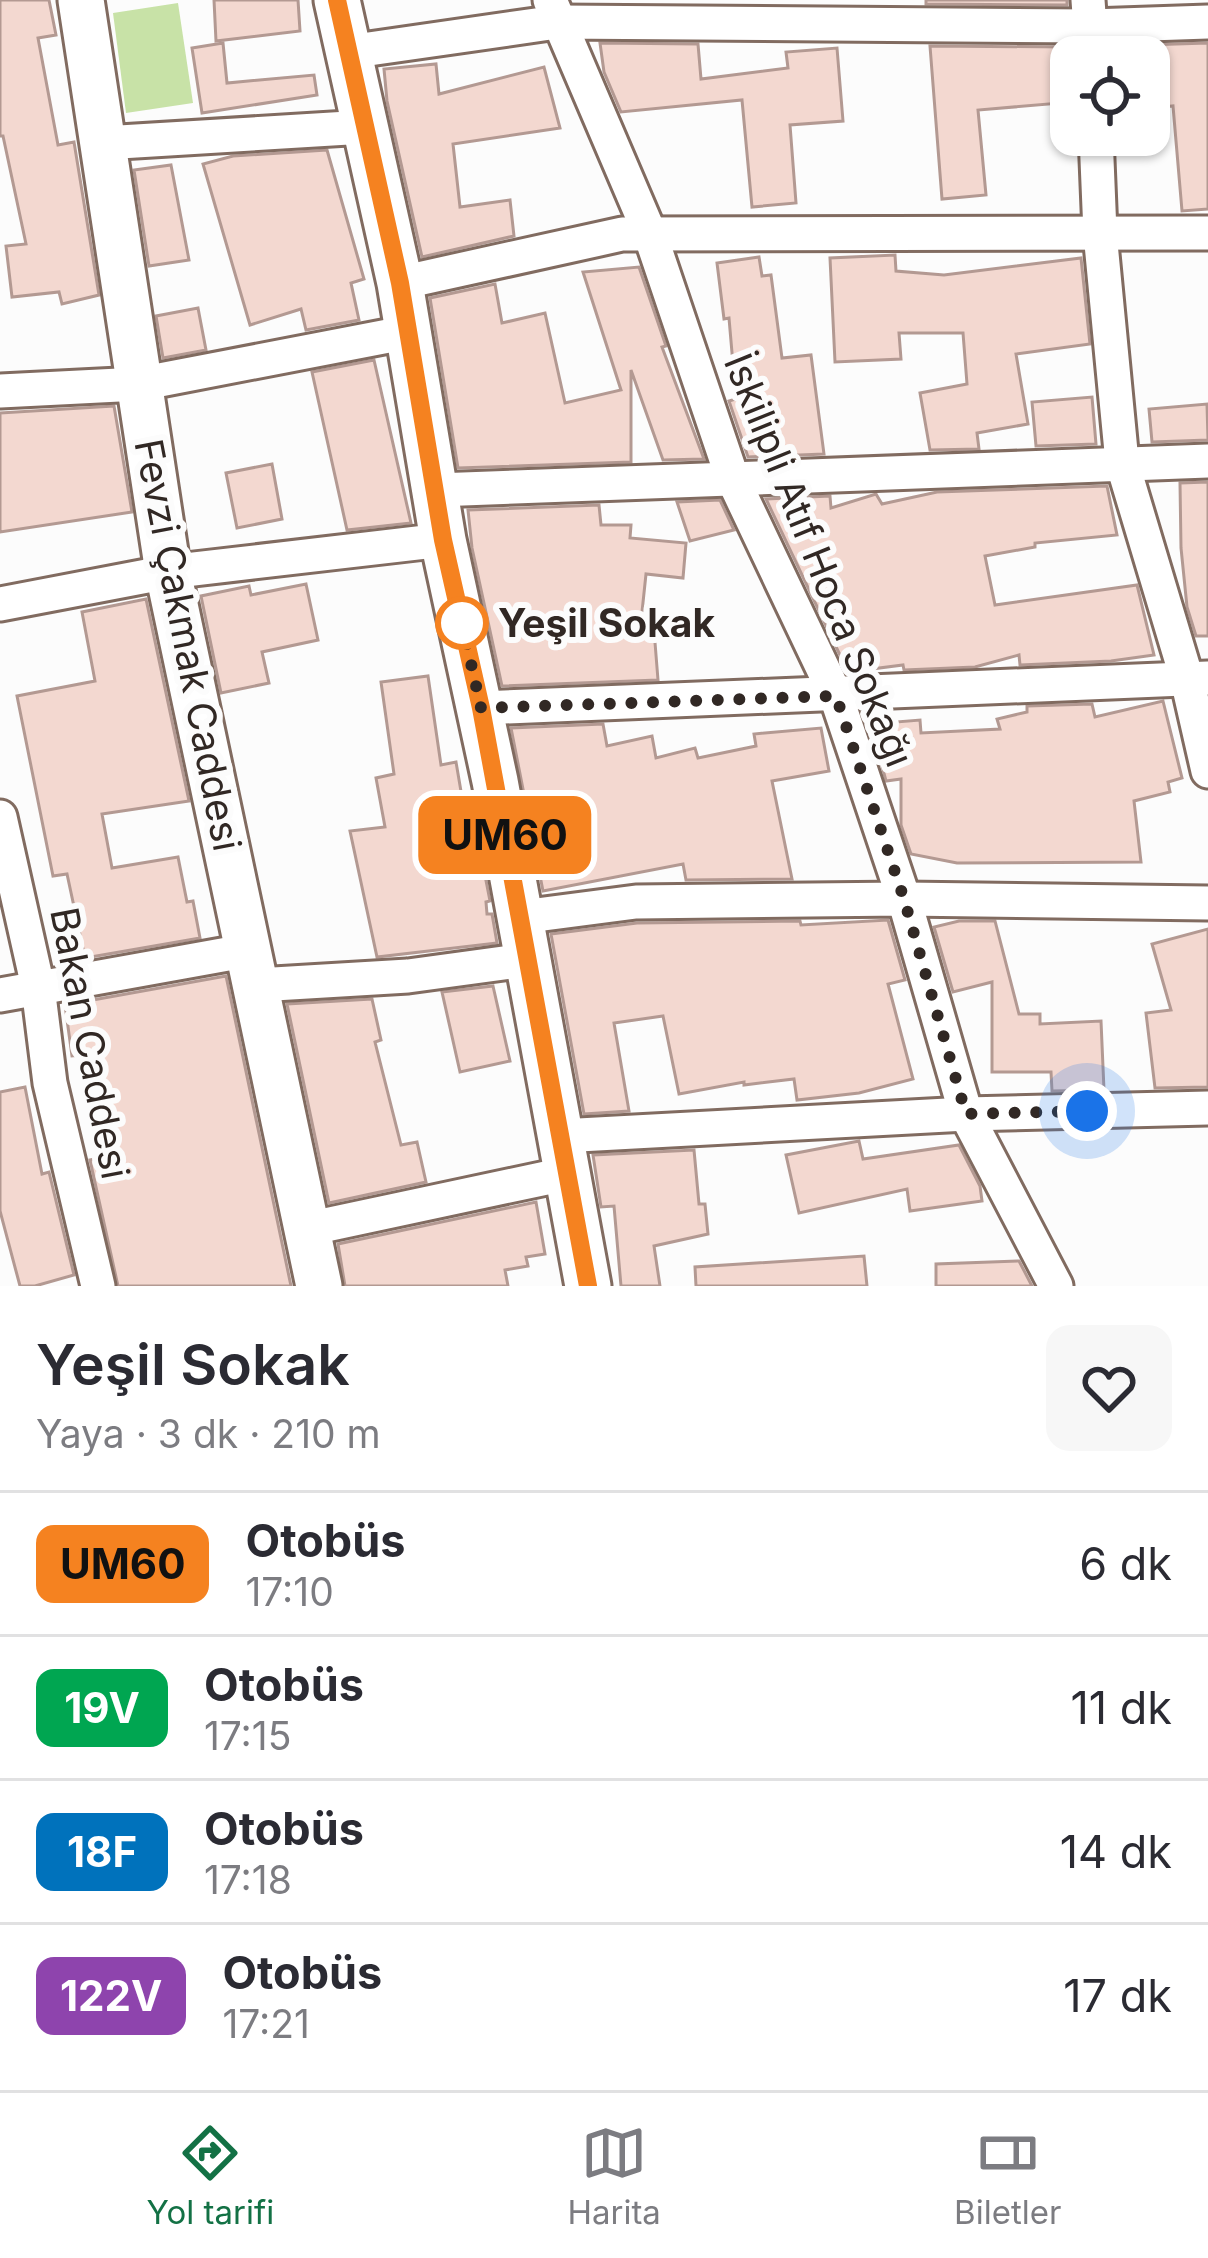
<!DOCTYPE html>
<html lang="tr">
<head>
<meta charset="utf-8">
<style>
  :root { --surface:#fff; --page:#f7f7f7; --text:#2b2b33; --muted:#7c7c81; --line:#e1e1e2; --accent:#137145 }
  body { margin:0; font-family:Inter,sans-serif; background:var(--page); color:var(--text); height:100vh; display:flex; flex-direction:column; font-size:45px; white-space:nowrap }
  * { box-sizing:border-box; margin:0 }
  p { font-size:39px; color:var(--muted) }
  .icon { flex:none; width:66px; height:66px; fill:none; stroke:currentColor; stroke-width:2; stroke-linecap:round; stroke-linejoin:round }
  .map { position:relative; height:1286px; overflow:hidden }
  .drawer { display:flex; flex-direction:column; background:var(--surface); flex:1 }
  .drawer>* { flex:none }
  .badge { padding:0 24px; border-radius:18px; font-size:42px; line-height:78px }
  .buttons { position:absolute; left:1050px; top:36px; display:grid; gap:24px }
  .buttons a { display:grid; place-items:center; width:120px; height:120px; border-radius:24px; background:var(--surface); box-shadow:0 3px 9px #0004; font-size:60px }
  .you { position:absolute; width:60px; height:60px; margin:-30px; border:9px solid #fff; border-radius:50%; background:#1a73e8; box-shadow:0 0 0 18px #1a73e833 }
  .map>.badge { position:absolute; translate:-50% -50%; box-shadow:0 0 0 6px #fff }
  .round { display:grid; place-items:center; flex:none; width:126px; height:126px; border-radius:24px; background:var(--page) }
  .head { display:flex; align-items:center; justify-content:space-between; height:204px; padding:0 36px }
  h1 { font-size:57px; font-weight:600; line-height:90px }
  ul { padding:0; list-style:none }
  li { display:flex; align-items:center; gap:36px; height:144px; padding:0 36px; border-top:3px solid var(--line) }
  li div { flex:1 }
  li b { display:block; font-size:45px }
  li em { font-style:normal }
  li .badge { min-width:132px; font-weight:700; text-align:center }
  .tabs { display:flex; justify-content:space-around; align-items:center; height:168px; border-top:3px solid var(--line); background:var(--surface); font-size:33px; color:var(--muted) }
  .tabs a { display:grid; justify-items:center; gap:6px }
  .tabs .current { color:var(--accent) }
  .map>svg:first-child { display:block }
  .green { fill:#c8e2a7 }
  .building { fill:#f3d8d0; stroke:#b39992; stroke-width:3 }
  .lines { fill:none; stroke-linecap:round; stroke-linejoin:round }
  .minor-casing { stroke:#816b60; stroke-width:39 }
  .secondary-casing { stroke:#816b60; stroke-width:51 }
  .minor { stroke:#fff; stroke-width:33 }
  .secondary { stroke:#fff; stroke-width:45 }
  .line-casing { stroke:#fff; stroke-width:27 }
  .line { stroke:#f58220; stroke-width:18 }
  .walk { stroke:#312824; stroke-width:12; stroke-dasharray:0 21.6 }
  .stop-dot { fill:#fff; stroke:#f58220; stroke-width:6 }
  .labels { text-anchor:middle; stroke-width:12; stroke-linejoin:round; paint-order:stroke }
  .street-label { font-size:39px; fill:#312824; stroke:#fcfcfc }
  .stop-label { font-size:39px; font-weight:bold; fill:#312824; stroke:#fcfcfc; text-anchor:start }
</style>
</head>
<body>
<div class="map">
<svg width="1208" height="1286" viewBox="0 0 1208 1286">
  <rect width="100%" height="100%" fill="#fcfcfc"/>
  <path class="green" d="M178,3L193,103L126,113L113,13Z"/>
  <g class="building">
    <path d="M0,0H49L56,35L38,38L58,145L74,142L99,295L62,304L59,292L12,297L6,246L26,244L3,136H0Z"/>
    <path d="M214,0H298L300,31L216,41Z"/>
    <path d="M926,0H1067V5L926,4Z"/>
    <path d="M223,43L227,83L314,75L317,95L202,113L192,48Z"/>
    <path d="M600,43L698,44L701,79L788,68L786,52L837,48L843,121L790,125L796,203L752,207L742,100L621,112L604,72Z"/>
    <path d="M1208,43V209L1182,211L1173,106L1152,108L1149,57H1113L1112,46Z"/>
    <path d="M930,46L1070,47L1071,57H1057L1061,103L978,110L986,195L942,199Z"/>
    <path d="M436,64L439,94L544,67L560,128L453,144L460,207L510,200L514,236L422,257L387,101L384,69Z"/>
    <path d="M327,150L364,279L351,283L359,320L306,330L301,309L250,325L203,164L233,156Z"/>
    <path d="M171,165L189,260L149,266L134,170Z"/>
    <path d="M895,255L896,271L944,275L1081,258L1090,344L1016,354L1028,424L977,433L979,449L930,450L920,393L967,384L963,333H899L901,359L835,362L830,258Z"/>
    <path d="M759,257L762,276L771,275L782,358L811,355L824,454L748,457L729,401L736,399L729,318L724,319L717,263Z"/>
    <path d="M639,267L666,346L662,347L704,459L663,460L631,370V462L458,468L430,298L495,284L502,323L545,313L565,403L621,390L583,272Z"/>
    <path d="M198,308L206,350L163,358L156,316Z"/>
    <path d="M374,360L411,523L347,530L312,372Z"/>
    <path d="M1092,397L1096,444L1036,446L1032,402Z"/>
    <path d="M1207,404L1208,440L1152,442L1149,409Z"/>
    <path d="M114,406L132,512L0,532V413Z"/>
    <path d="M272,464L282,519L237,528L226,473Z"/>
    <path d="M1208,482V636H1196L1187,607L1181,548L1180,483Z"/>
    <path d="M1107,486L1117,535L1035,543V547L985,556L995,605L1137,585L1154,655L1111,661L1020,665L1019,655L975,667L904,670L903,665L848,672L766,499L830,496L831,508L876,494L882,504L937,492Z"/>
    <path d="M720,500L734,530L690,541L677,502Z"/>
    <path d="M599,505L601,525H631L630,538L686,543L683,578L646,574L640,631L654,630L658,680L502,686L472,548L468,510Z"/>
    <path d="M306,584L318,640L262,652L269,683L221,693L201,596L249,586L251,595Z"/>
    <path d="M146,599L189,801L102,814L112,868L178,857L187,902L193,901L200,938L85,958L67,874L53,876L17,696L95,681L82,612Z"/>
    <path d="M428,676L441,765L456,762L472,856L481,855L490,901L486,902L487,914H492L497,943L377,957L350,831L385,827L376,778L394,774L381,682Z"/>
    <path d="M1163,701L1182,778L1168,782L1170,792L1134,801L1141,862L957,863L911,854L901,825V779L886,781L871,724L920,720L921,733L1000,729L997,719L1027,712V706L1092,704L1095,717Z"/>
    <path d="M603,724L607,746L652,736L656,758L695,748L698,758L756,746L754,734L821,728L829,771L772,781L792,879L686,880L683,864L543,891L511,728Z"/>
    <path d="M888,920L905,980L888,984L913,1079L859,1093L797,1100L794,1079L744,1085V1082L679,1094L663,1016L614,1023L629,1111L584,1114L551,934L637,923L800,921L801,925Z"/>
    <path d="M959,921H995L1019,1014H1040V1024L1101,1021L1104,1090L1052,1091L1051,1072H992V982L953,992L934,927Z"/>
    <path d="M1208,929V1087L1155,1088L1146,1013L1171,1010L1152,944Z"/>
    <path d="M226,976L291,1286H118L90,1160L110,1156L83,1055L72,1056L65,1005Z"/>
    <path d="M493,986L510,1061L460,1072L442,992Z"/>
    <path d="M372,999L381,1040L375,1042L401,1145L417,1142L426,1182L329,1203L287,1004Z"/>
    <path d="M25,1087L42,1174L49,1172L74,1275L35,1286H20L0,1211V1092Z"/>
    <path d="M859,1141L863,1159L959,1145L980,1186L982,1201L910,1211L907,1189L799,1213L786,1155Z"/>
    <path d="M694,1150L699,1204H705L708,1234L654,1246L660,1286H621L614,1206L601,1207L593,1155Z"/>
    <path d="M536,1202L545,1254L526,1257L528,1266L505,1270L508,1286H345L338,1244Z"/>
    <path d="M864,1256L867,1286H696L695,1267Z"/>
    <path d="M1019,1261L1032,1286H936V1264Z"/>
  </g>
  <g class="lines">
    <g class="minor-casing">
      <g id="minor">
        <path d="M550,0L650,234L732,477L836,696L904,899L966,1114L1056,1286"/>
        <path d="M1088,0L1092,57"/>
        <path d="M348,52L557,22L1091,26L1208,22"/>
        <path d="M1096,135L1100,233L1122,462L1187,679L1208,771"/>
        <path d="M103,143L365,127"/>
        <path d="M400,283L622,234L1208,233"/>
        <path d="M0,391L139,384L409,332"/>
        <path d="M436,490L1208,461"/>
        <path d="M0,604L168,572L443,540"/>
        <path d="M481,708L1208,678"/>
        <path d="M0,817L38,987L50,1083L98,1286"/>
        <path d="M521,917L636,902L904,899L1208,903"/>
        <path d="M257,985L408,976L525,960"/>
        <path d="M0,995L250,950"/>
        <path d="M560,1136L966,1114L1208,1108"/>
        <path d="M307,1229L565,1174"/>
      </g>
    </g>
    <g class="secondary-casing">
      <g id="secondary">
        <path d="M81,0L168,572L319,1286"/>
        <path d="M337,0L400,283L443,540L495,781L588,1286"/>
      </g>
    </g>
    <use href="#minor" class="minor"/>
    <use href="#secondary" class="secondary"/>
  </g>
  <g class="lines">
    <g class="line-casing">
      <path id="line" d="M337,0L400,283L443,540L481,708L588,1286"/>
    </g>
    <use href="#line" class="line"/>
    <path class="walk" d="M462,623L481,708L836,696L904,899L966,1114L1087,1111"/>
  </g>
  <circle class="stop-dot" cx="462" cy="623" r="24"/>
  <g class="labels">
    <g class="street-label">
      <text transform="translate(819 560) rotate(68)" y="14">İskilipli Atıf Hoca Sokağı</text>
      <text transform="translate(188 645) rotate(79)" y="14">Fevzi Çakmak Caddesi</text>
      <text transform="translate(90 1043) rotate(79)" y="14">Bakan Caddesi</text>
    </g>
    <g class="stop-label">
      <text x="498" y="637">Yeşil Sokak</text>
    </g>
  </g>
</svg>
<div class="buttons">
<a><svg class="icon" aria-label="locate" viewBox="0 0 24 24"><circle cx="12" cy="12" r="6"/><path d="M12 2v4M12 18v4M2 12h4M18 12h4"/></svg></a>
</div>
<div class="you" style="left:1087px;top:1111px"></div>
<b class="badge" style="left:505px;top:835px;background:#f58220;color:#111">UM60</b>
</div>
<section class="drawer">
<div class="head"><div><h1>Yeşil Sokak</h1><p>Yaya · 3 dk · 210 m</p></div><a class="round"><svg class="icon" aria-label="heart" viewBox="0 0 24 24"><path d="M12 20l-8-8c-3-5 5-10 8-4 3-6 11-1 8 4z"/></svg></a></div>
<ul>
<li><span class="badge" style="background:#f58220;color:#111">UM60</span><div><b>Otobüs</b><p>17:10</p></div><em>6 dk</em></li>
<li><span class="badge" style="background:#00a651;color:#fff">19V</span><div><b>Otobüs</b><p>17:15</p></div><em>11 dk</em></li>
<li><span class="badge" style="background:#0072bc;color:#fff">18F</span><div><b>Otobüs</b><p>17:18</p></div><em>14 dk</em></li>
<li><span class="badge" style="background:#8e44ad;color:#fff">122V</span><div><b>Otobüs</b><p>17:21</p></div><em>17 dk</em></li>
</ul>
</section>
<nav class="tabs">
<a class="current"><svg class="icon" aria-label="directions" viewBox="0 0 24 24"><path d="M12 3l9 9-9 9-9-9zM9 14v-3h6M13 9l2 2-2 2"/></svg>Yol tarifi</a>
<a><svg class="icon" aria-label="map" viewBox="0 0 24 24"><path d="M3 6l6-2 6 2 6-2v14l-6 2-6-2-6 2zM9 4v14M15 6v14"/></svg>Harita</a>
<a><svg class="icon" aria-label="tickets" viewBox="0 0 24 24"><path d="M3 7h18v10H3zM15 7v10"/></svg>Biletler</a>
</nav>
</body>
</html>
